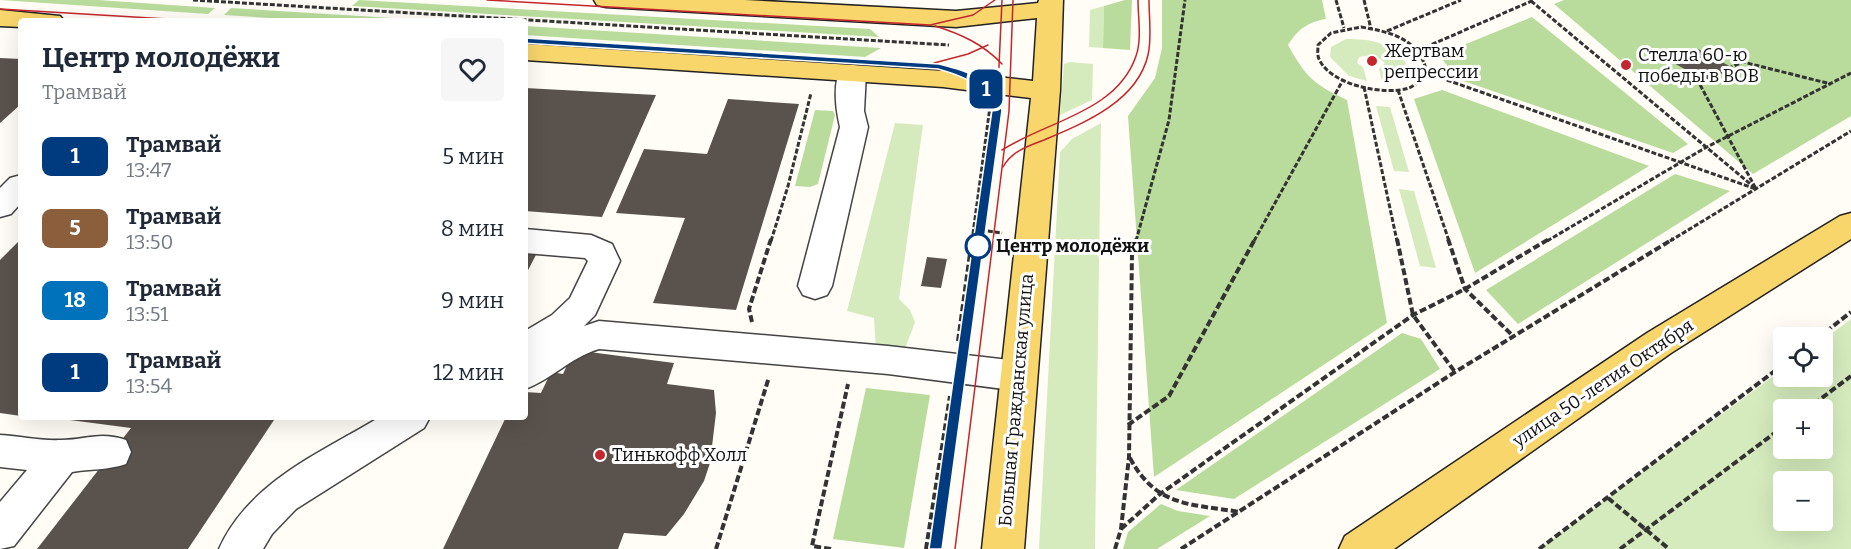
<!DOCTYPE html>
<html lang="ru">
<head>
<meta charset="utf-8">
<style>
  :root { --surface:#fff; --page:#f6f6f7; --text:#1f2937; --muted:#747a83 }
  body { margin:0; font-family:Bitter,serif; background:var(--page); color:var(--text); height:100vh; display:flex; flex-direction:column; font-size:22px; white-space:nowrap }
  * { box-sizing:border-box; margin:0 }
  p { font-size:20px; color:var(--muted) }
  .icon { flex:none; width:33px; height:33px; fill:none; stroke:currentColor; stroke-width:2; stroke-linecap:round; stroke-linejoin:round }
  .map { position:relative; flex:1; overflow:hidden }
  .drawer { position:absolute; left:18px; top:18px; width:510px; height:402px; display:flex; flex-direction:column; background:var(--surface); border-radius:6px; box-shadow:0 6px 24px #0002 }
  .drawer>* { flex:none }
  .badge { padding:0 12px; border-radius:9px; font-size:21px; line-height:39px }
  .tools { position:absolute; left:1773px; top:327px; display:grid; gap:12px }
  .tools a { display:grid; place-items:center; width:60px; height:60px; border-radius:6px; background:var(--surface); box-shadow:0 6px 24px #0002; font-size:30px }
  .map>.badge { position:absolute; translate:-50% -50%; box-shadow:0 0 0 3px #fff }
  .round { display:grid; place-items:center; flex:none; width:63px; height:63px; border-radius:6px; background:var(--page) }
  .summary { display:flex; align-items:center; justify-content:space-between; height:102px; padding:0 24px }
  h1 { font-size:28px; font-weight:700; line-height:45px }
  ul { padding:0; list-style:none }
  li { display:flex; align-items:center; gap:18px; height:72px; padding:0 24px }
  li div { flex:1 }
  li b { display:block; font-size:22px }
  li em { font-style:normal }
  li .badge { min-width:66px; font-weight:700; text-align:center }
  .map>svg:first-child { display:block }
  .green { fill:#d5ebbd; fill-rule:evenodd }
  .forest { fill:#b9dc9c }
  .building { fill:#5a524d }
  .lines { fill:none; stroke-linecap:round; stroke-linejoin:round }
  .minor-casing { stroke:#444; stroke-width:3 }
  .major-casing { stroke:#222; stroke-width:3 }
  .path-far1 { stroke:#333; stroke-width:3; stroke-dasharray:5 2; stroke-linecap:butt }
  .path { stroke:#333; stroke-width:4; stroke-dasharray:7 3; stroke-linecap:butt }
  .minor { fill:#fff; fill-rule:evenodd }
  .major { fill:#f9d66b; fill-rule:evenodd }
  .tram { stroke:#c4262e; stroke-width:1.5 }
  .line { fill:#003b80; stroke:#fff; stroke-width:1.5 }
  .poi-dot { fill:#c4262e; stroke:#fff; stroke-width:2 }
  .stop-dot { fill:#fff; stroke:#003b80; stroke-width:3 }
  .labels { text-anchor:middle; stroke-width:6; stroke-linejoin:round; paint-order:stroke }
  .poi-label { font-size:18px; fill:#111; stroke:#fff; text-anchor:start }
  .stop-label { font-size:18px; font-weight:bold; fill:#111; stroke:#fff; text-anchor:start }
  .street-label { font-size:18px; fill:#111; stroke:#fff }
</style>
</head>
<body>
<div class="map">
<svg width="1851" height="549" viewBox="0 0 1851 549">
  <rect width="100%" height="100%" fill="#fffdf5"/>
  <g class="green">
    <path d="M1104,6L1103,48L1089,47L1090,10Z"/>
    <path d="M1346,39C1371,39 1391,42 1406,63C1403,77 1395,79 1382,82L1379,69L1385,63C1376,54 1370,55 1359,57L1357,63L1363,67L1367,81L1349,76L1330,57L1331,47Z"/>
    <path d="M1070,62L1093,64L1092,100L1060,115L1064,64Z"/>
    <path d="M1376,106L1390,107L1409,172L1394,171Z"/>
    <path d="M895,123L923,125L899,299L910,310L915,322L903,354L876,352L874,318L847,311Z"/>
    <path d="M1101,123L1095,549H1039L1060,152L1072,139Z"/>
    <path d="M1399,189L1414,191L1436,268L1420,266Z"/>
    <path d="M1851,319V549H1539L1783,369L1784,376H1822L1823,340ZM1784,410H1822V448H1784ZM1784,482H1822V520H1784Z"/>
  </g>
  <g class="forest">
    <path d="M0,0H98L215,8L208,14Z"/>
    <path d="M359,0L870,29L879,37L352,6Z"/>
    <path d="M1125,0H1132L1130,50L1103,48L1104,6Z"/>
    <path d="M1162,0H1322L1326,19C1308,22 1298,29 1288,45C1306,77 1313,84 1347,100L1387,323L1154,477L1128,116L1155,78L1162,48Z"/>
    <path d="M1564,0H1851V116L1753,174L1554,4Z"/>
    <path d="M231,8L441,21H318L224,15Z"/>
    <path d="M1532,17L1688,144L1673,153L1449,76V68L1439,55Z"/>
    <path d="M525,26L881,48L865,57L525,35Z"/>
    <path d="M1442,90L1649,166L1475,273L1414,99Z"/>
    <path d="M815,110L833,111L835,115L818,184L810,187L795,186Z"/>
    <path d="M1675,174L1730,191L1518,324L1486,290Z"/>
    <path d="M1402,333L1421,339L1440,369L1234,499L1176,490Z"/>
    <path d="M866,388L930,395L904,548L833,539Z"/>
    <path d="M1161,504L1178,511L1210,516L1157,549H1123L1128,532Z"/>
  </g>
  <g class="building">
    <path d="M1698,49L1733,68L1706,81L1672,62Z"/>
    <path d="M0,58L21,59V104L0,123Z"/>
    <path d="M525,88L656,95L602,217L525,211Z"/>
    <path d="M728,99L799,104L736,310L653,303L685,218L616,213L644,149L707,154Z"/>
    <path d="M21,239V416L0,413V260Z"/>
    <path d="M525,250L538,251L525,276Z"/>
    <path d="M927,257L947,259L941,288L921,286Z"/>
    <path d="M574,350L674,363L667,384L714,390L716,413L710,463L704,481L684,514L666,536L624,533L618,549H443L506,417H525V392L541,393L551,372L563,374Z"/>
    <path d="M47,417H276L188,549H37L131,428Z"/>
  </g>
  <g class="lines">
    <g class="minor-casing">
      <g id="minor">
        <path d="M852,65L862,67L866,73L864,111L868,127L832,286L827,295L815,299L803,295L798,286L840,127C836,110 832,82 842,67Z"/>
        <path d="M21,175V203L11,214L0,217V188L10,178Z"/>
        <path d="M525,229L591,235L612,244L620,261L595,315L584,326L599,321L888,346L1019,361L1032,366L1037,376L1032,386L1019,391L888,374L599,349C569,358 553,379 525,389V331L552,315L570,298L588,261L585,258L525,253Z"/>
        <path d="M380,417H430L424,428L296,509L272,534L263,549H219C249,482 320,453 380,417Z"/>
        <path d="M0,435C20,436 41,441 61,440C86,440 99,431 126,440L131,452L126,464C109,470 90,469 72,472L14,546L0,549V502L27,470L0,467Z"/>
      </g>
    </g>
    <g class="major-casing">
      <g id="major">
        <path d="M594,0H745L956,11L1038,3L1039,0H1063L1060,90L1024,549H982L1031,98L943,87L525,60V44L943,71L1033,81L1037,18L956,27L606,7L597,5Z"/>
        <path d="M0,10L60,16L64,21H21V27L0,26Z"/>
        <path d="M1851,213V239L1671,353L1394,549H1339L1345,536L1647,333L1840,216Z"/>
      </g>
    </g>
    <g class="path-far1">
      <path d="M193,0L949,45"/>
      <path d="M1336,0L1344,28"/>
      <path d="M1364,0L1371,29"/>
      <path d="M1531,1L1754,187"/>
      <path d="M1361,27C1391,32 1420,39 1427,73C1422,79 1416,85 1409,88C1385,96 1330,85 1319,59C1317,55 1318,49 1318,45L1331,33Z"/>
      <path d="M1387,31L1461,0"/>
      <path d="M1419,50L1534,0"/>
      <path d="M1427,73L1756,189L1698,81L1743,62L1831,84"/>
      <path d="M1364,87L1397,241"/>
      <path d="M1398,90L1449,241"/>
      <path d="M974,229L1002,233"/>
      <path d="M771,241L788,186L811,93"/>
      <path d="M972,241L990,107"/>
      <path d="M1136,241L1169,120L1185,0"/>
      <path d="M1254,241L1343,80"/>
      <path d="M1547,241L1705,148L1851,73"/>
      <path d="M1670,241L1851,131"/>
    </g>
    <g class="path">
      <path d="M1397,239L1413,315L1455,372"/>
      <path d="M1448,239L1465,289L1514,337"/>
      <path d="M752,322L749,309L771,239"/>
      <path d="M1818,338L1851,312"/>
      <path d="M958,341L972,239"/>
      <path d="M1806,410L1851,376"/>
      <path d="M1128,425L1169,396L1255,239"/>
      <path d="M1130,458C1156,507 1191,504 1240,512"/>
      <path d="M1608,498L1669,549"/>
      <path d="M1121,529L1160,494L1413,315L1465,289L1549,239"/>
      <path d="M716,549L769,377"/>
      <path d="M831,549L812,546L848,384"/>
      <path d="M926,549L950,396"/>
      <path d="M1115,549L1121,529L1129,457L1132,254L1136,239"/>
      <path d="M1181,549L1455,372L1673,239"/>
      <path d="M1539,549L1784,364"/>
      <path d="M1620,549L1784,426"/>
    </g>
    <use href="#minor" class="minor"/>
    <use href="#major" class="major"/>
    <g class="tram">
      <path d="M487,0L930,25L973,15L995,0"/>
      <path d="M0,9L201,21"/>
      <path d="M935,26C961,34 983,44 1002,64"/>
      <path d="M525,41L939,66C964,73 986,81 996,107"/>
      <path d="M934,63L968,54L988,45"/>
      <path d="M1002,150C1047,121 1117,112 1136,56C1142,39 1138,18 1138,0"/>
      <path d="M1003,167C1012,151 1028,146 1044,140C1084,123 1137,102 1148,55C1152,38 1149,18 1149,0"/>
      <path d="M937,549L997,110L1002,0"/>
      <path d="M955,549L1009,111L1013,0"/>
    </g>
  </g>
  <path class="line" d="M525,38L939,64C972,72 988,77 1002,110L942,549H929L992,110C980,82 966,77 938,69L522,43V39Z"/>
  <g class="poi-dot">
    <circle cx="1372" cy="61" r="6"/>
    <circle cx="1626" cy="65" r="6"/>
    <circle cx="600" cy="455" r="6"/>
  </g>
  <circle class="stop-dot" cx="978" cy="246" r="12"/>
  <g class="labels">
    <g class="poi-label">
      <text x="1384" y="57">Жертвам<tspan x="1384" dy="21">репрессии</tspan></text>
      <text x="1638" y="61">Стелла 60-ю<tspan x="1638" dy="21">победы в ВОВ</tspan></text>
      <text x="612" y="461">Тинькофф Холл</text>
    </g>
    <g class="stop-label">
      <text x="996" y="252">Центр молодёжи</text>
    </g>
    <g class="street-label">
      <text transform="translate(1603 383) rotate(-34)" y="6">улица 50-летия Октября</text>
      <text transform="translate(1016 400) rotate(-85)" y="6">Большая Гражданская улица</text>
    </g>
  </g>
</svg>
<div class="tools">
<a><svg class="icon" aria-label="locate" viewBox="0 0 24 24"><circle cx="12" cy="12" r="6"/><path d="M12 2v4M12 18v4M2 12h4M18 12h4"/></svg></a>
<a>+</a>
<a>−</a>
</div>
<b class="badge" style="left:986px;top:89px;background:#003b80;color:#fff">1</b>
<section class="drawer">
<div class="summary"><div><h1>Центр молодёжи</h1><p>Трамвай</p></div><a class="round"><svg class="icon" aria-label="heart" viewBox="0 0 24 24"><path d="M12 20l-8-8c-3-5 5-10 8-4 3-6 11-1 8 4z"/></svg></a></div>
<ul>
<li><span class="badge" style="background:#003b80;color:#fff">1</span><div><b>Трамвай</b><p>13:47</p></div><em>5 мин</em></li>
<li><span class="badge" style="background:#8b5e3c;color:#fff">5</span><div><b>Трамвай</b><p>13:50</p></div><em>8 мин</em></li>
<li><span class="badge" style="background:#0072bc;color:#fff">18</span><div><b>Трамвай</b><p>13:51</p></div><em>9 мин</em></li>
<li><span class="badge" style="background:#003b80;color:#fff">1</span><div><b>Трамвай</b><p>13:54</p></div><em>12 мин</em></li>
</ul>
</section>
</div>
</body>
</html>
